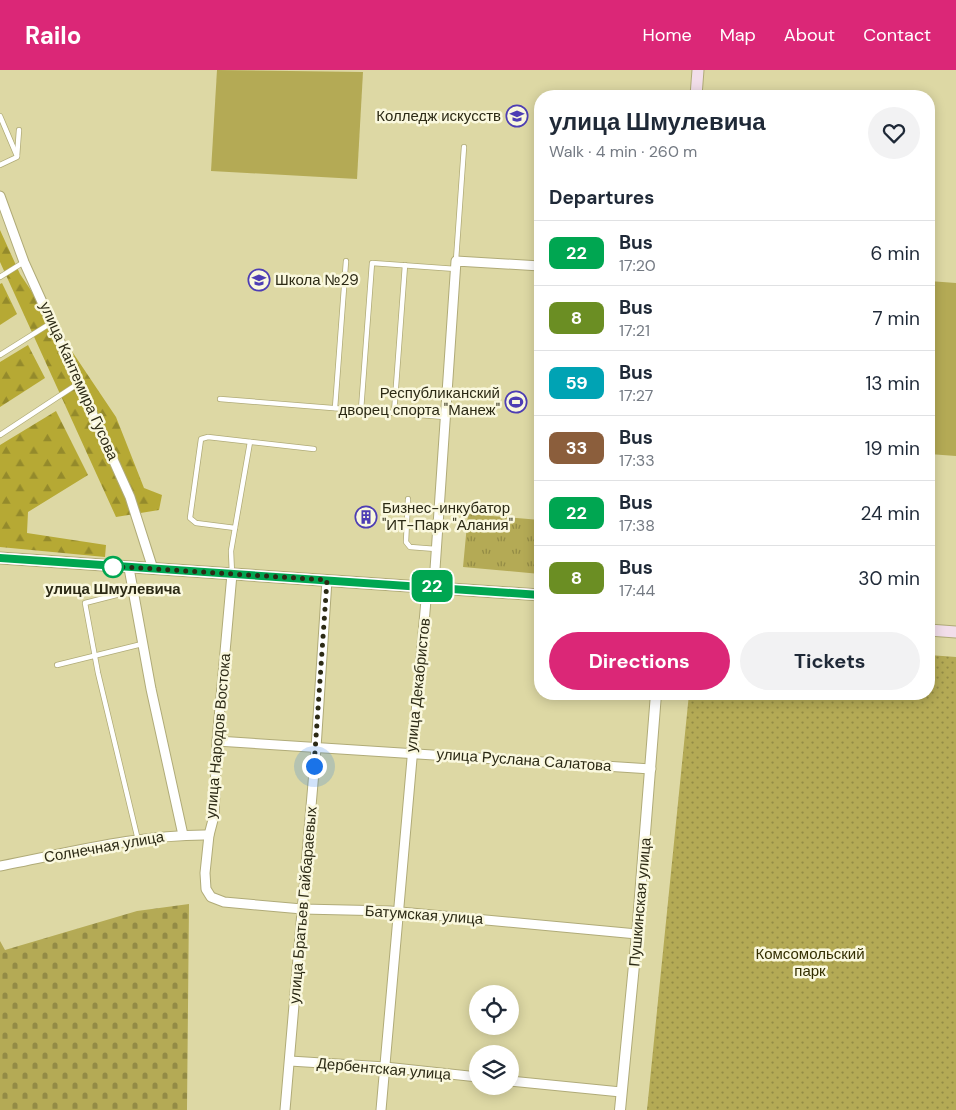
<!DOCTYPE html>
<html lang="en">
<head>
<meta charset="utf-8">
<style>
  :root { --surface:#fff; --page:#f2f2f3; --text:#1f2937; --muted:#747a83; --line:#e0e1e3; --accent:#db2777 }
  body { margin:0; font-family:"DM Sans",sans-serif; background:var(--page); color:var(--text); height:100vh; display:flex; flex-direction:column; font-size:19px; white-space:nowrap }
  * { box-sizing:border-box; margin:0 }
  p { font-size:16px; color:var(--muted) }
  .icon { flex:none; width:28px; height:28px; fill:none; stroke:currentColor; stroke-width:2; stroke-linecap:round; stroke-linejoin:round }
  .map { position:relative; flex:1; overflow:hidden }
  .side { position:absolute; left:534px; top:20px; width:401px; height:610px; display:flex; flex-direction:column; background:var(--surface); border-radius:20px; box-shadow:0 2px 12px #0003 }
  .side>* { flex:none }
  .badge { padding:0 10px; border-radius:8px; font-size:18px; line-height:32px }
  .controls { position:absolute; left:469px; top:915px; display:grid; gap:10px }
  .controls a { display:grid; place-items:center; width:50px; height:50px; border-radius:50%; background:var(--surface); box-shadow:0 2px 12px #0003; font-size:25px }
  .you { position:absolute; width:25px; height:25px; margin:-12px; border:4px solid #fff; border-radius:50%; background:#1a73e8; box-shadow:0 0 0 8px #1a73e833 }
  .map>.badge { position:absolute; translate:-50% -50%; box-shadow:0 0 0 2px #fff }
  h2 { padding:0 15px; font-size:19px; line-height:45px }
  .round { display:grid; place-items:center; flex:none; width:52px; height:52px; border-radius:26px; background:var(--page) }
  .headline { display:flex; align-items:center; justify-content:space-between; height:85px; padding:0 15px }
  h1 { font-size:24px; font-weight:700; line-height:38px }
  .action { display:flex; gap:10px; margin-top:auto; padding:10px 15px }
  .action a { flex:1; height:58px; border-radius:30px; background:var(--accent); color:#fff; font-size:20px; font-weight:700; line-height:58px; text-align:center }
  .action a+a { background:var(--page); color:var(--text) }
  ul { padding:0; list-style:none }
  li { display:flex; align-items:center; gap:15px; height:65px; padding:0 15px; border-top:1px solid var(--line) }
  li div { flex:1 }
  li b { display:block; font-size:19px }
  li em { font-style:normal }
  li .badge { min-width:55px; font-weight:700; text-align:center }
  header { display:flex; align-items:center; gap:30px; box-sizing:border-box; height:70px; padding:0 25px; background:var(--accent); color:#fff }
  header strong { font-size:24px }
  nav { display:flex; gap:28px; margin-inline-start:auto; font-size:18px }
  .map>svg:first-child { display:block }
  .grass { fill:url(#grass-tufts) }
  .forest { fill:url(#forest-firs) }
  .cemetery { fill:url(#cemetery-stones) }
  .park { fill:url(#park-dots) }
  .garden { fill:#b4aa55 }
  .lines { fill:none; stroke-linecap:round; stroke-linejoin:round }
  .service-casing { stroke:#b0ab78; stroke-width:6 }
  .minor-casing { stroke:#b0ab78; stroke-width:11 }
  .tertiary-casing { stroke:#b0ab78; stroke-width:12 }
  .secondary-casing { stroke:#b0ab78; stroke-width:13 }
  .service { stroke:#fff; stroke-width:4.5 }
  .minor { stroke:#fff; stroke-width:9 }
  .tertiary { stroke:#fff; stroke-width:10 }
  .secondary { stroke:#f2deea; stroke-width:11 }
  .line-casing { stroke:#fff; stroke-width:11 }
  .line { stroke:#00a651; stroke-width:8 }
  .walk { stroke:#2c2a15; stroke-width:5; stroke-dasharray:0 9 }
  .stop-dot { fill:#fff; stroke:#00a651; stroke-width:2.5 }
  .labels { text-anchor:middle; stroke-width:5; stroke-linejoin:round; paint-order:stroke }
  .poi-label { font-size:15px; fill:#2c2a15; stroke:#faf8de; text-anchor:end }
  .street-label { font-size:15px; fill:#2c2a15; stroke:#faf8de }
  .stop-label { font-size:15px; font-weight:bold; fill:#2c2a15; stroke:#faf8de }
  .park-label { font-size:15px; fill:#332e00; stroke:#faf8de }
</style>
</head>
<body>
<header>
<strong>Railo</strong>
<nav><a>Home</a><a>Map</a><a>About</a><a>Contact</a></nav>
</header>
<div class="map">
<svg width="956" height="1040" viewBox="0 0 956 1040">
  <defs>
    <pattern id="grass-tufts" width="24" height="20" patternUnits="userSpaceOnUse" patternTransform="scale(1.25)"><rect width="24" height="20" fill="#b4aa55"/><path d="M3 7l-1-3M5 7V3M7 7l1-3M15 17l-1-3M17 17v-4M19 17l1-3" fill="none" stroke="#938b45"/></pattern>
    <pattern id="forest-firs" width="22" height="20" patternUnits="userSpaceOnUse" patternTransform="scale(1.25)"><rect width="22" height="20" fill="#b6a934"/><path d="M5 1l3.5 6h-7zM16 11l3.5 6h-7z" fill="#948a2b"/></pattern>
    <pattern id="cemetery-stones" width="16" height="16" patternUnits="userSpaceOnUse" patternTransform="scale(1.25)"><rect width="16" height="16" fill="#b4aa55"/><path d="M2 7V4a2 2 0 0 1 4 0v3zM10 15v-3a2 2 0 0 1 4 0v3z" fill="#938b45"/></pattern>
    <pattern id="park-dots" width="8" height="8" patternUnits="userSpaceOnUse" patternTransform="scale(1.25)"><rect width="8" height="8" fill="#b4aa55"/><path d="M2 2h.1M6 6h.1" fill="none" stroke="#938b45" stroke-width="1.8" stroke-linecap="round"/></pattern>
  </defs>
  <rect width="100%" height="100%" fill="#ddd8a4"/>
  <path class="grass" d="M468,444L540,450V504L463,497Z"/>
  <g class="forest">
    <path d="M0,160L20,204L116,347L144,418L162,425L159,440L116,447L0,192Z"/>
    <path d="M2,213L17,244L0,255V214Z"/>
    <path d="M28,275L45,308L0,337V292Z"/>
    <path d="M56,341L88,405L28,442L27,463L106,475L105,487L0,477V375Z"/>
  </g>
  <path class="cemetery" d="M189,834L187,1040H0V871L5,880L137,841Z"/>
  <path class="park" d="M929,585L956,587V1040H647L689,624H929Z"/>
  <g class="garden">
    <path d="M217,0L363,2L357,109L211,101Z"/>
    <path d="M929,211L956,213V386L929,384Z"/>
  </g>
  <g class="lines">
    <g class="service-casing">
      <g id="service">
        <path d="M0,46L17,86"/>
        <path d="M0,95L17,87L19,60"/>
        <path d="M456,190L464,77"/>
        <path d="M0,207L24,192"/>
        <path d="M0,285L51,253"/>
        <path d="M220,329L445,347"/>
        <path d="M335,338L346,191"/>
        <path d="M361,340L372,193L456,199"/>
        <path d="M394,343L405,195"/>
        <path d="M0,365L79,313"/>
        <path d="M408,429L406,472L410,477L436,479"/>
        <path d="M235,458L196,453L190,448L201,369L208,367L314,379"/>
        <path d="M232,504L231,481L250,372"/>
        <path d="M132,521L85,533L98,603L138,770"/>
        <path d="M57,595L142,574"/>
      </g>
    </g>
    <g class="minor-casing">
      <g id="minor">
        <path d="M0,126L24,192L130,427L153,499"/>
        <path d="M129,498L151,619L183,765"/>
        <path d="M232,504L217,671L214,746L209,765L205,803L206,819L211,827L224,832L302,839L390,841L637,864"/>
        <path d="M217,671L651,699"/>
        <path d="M0,796C68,783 139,764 209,765"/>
        <path d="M290,991L385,997L478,1007"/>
        <path d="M510,1011L621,1022"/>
        <path d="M285,1040L316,678L327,510"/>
        <path d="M381,1040L426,530L435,499L456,191L540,196"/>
      </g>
    </g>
    <g class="tertiary-casing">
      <path id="tertiary" d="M620,1040L637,864L656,624"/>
    </g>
    <g class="secondary-casing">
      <g id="secondary">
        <path d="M696,26L698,0"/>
        <path d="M0,488L540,525"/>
        <path d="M929,560L956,562"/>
      </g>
    </g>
    <use href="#service" class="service"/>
    <use href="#minor" class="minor"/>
    <use href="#tertiary" class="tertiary"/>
    <use href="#secondary" class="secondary"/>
  </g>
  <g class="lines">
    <g class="line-casing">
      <path id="line" d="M0,488L540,525"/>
    </g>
    <use href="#line" class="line"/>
    <path class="walk" d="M113,497L109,496L327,510L314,696"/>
  </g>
  <defs>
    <g id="university-ring" transform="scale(1.125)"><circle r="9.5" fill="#faf8de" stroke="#4d3db4" stroke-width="1.5"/><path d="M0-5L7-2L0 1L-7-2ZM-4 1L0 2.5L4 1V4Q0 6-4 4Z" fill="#4d3db4"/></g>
    <g id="school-ring" transform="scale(1.125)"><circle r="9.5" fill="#faf8de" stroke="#4d3db4" stroke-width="1.5"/><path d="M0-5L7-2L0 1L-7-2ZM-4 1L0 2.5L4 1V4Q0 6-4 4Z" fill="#4d3db4"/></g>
    <g id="stadium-ring" transform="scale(1.125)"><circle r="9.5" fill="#faf8de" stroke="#4d3db4" stroke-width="1.5"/><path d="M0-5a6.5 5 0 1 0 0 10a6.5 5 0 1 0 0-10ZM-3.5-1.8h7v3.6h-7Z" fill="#4d3db4"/></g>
    <g id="building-ring" transform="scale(1.125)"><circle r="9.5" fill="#faf8de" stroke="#4d3db4" stroke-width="1.5"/><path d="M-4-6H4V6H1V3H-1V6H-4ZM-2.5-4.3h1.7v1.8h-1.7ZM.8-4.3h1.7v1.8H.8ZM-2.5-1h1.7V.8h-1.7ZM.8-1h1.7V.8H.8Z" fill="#4d3db4"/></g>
  </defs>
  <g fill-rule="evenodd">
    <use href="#university-ring" x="517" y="46"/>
    <use href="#school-ring" x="259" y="210"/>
    <use href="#stadium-ring" x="516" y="332"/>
    <use href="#building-ring" x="366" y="447"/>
  </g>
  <circle class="stop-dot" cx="113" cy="497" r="10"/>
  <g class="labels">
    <g class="poi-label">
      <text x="501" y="51">Колледж искусств</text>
      <text x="275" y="215" text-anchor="start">Школа №29</text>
      <text x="500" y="328">Республиканский<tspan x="500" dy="17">дворец спорта "Манеж"</tspan></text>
      <text x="382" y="443" text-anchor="start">Бизнес-инкубатор<tspan x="382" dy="17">"ИТ-Парк "Алания"</tspan></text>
    </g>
    <g class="street-label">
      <text transform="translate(79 311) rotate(66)" y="5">улица Кантемира Гусова</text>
      <text transform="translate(418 615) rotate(-84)" y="5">улица Декабристов</text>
      <text transform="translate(218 666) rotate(-85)" y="5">улица Народов Востока</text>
      <text transform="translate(524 690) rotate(4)" y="5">улица Руслана Салатова</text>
      <text transform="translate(104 777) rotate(-10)" y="5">Солнечная улица</text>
      <text transform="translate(640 832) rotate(-85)" y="5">Пушкинская улица</text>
      <text transform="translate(303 835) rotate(-85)" y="5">улица Братьев Гайбараевых</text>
      <text transform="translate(424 845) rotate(4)" y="5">Батумская улица</text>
      <text transform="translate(384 999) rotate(5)" y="5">Дербентская улица</text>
    </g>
    <g class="stop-label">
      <text x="113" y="524">улица Шмулевича</text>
    </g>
    <g class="park-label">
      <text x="810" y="889">Комсомольский<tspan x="810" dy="17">парк</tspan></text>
    </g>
  </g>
</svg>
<div class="controls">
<a><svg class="icon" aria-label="locate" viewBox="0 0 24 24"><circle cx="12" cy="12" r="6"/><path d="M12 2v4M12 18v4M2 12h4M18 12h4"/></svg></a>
<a><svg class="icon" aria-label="layers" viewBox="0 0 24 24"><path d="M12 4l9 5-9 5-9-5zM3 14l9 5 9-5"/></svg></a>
</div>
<div class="you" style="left:314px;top:696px"></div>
<b class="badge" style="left:432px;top:516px;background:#00a651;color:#fff">22</b>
<section class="side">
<div class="headline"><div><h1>улица Шмулевича</h1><p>Walk · 4 min · 260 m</p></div><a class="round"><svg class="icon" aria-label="heart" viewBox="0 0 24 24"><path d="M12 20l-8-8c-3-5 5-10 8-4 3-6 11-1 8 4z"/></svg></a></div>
<h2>Departures</h2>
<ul>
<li><span class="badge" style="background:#00a651;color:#fff">22</span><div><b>Bus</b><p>17:20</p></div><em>6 min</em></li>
<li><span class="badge" style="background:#6b8e23;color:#fff">8</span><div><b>Bus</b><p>17:21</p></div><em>7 min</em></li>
<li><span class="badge" style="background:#00a3b4;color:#fff">59</span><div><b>Bus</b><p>17:27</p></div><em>13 min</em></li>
<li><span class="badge" style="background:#8b5e3c;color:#fff">33</span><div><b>Bus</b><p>17:33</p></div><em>19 min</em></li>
<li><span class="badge" style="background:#00a651;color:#fff">22</span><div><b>Bus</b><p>17:38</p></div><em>24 min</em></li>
<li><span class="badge" style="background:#6b8e23;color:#fff">8</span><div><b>Bus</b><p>17:44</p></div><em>30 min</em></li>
</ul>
<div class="action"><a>Directions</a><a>Tickets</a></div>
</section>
</div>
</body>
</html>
